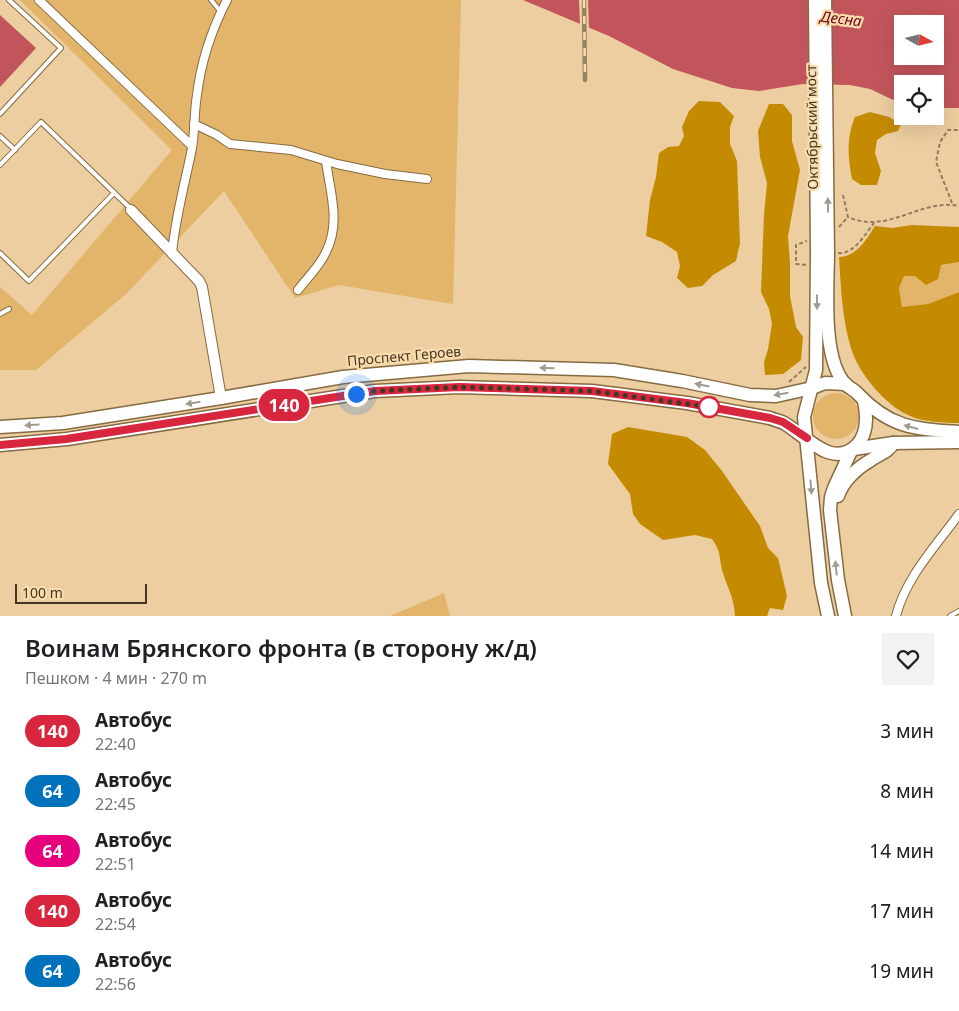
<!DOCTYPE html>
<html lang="ru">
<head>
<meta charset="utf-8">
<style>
  :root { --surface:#fff; --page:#f2f2f2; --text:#202124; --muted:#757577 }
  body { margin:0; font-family:"Noto Sans",sans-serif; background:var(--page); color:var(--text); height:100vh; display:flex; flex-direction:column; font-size:19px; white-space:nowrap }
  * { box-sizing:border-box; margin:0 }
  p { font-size:16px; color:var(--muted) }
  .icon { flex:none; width:28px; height:28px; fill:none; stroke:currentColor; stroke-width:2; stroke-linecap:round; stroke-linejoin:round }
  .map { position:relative; height:616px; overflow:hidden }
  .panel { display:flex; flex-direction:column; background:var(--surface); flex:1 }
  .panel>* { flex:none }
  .badge { padding:0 10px; border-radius:16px; font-size:18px; line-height:32px }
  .needle { width:32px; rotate:98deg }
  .buttons { position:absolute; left:894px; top:15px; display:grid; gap:10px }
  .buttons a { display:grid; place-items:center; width:50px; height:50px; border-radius:0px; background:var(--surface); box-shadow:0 5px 20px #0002; font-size:25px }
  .scale { position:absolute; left:15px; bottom:12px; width:132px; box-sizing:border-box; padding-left:5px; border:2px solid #433724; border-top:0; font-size:14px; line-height:18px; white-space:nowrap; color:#433724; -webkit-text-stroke:4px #fadcac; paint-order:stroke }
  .you { position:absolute; width:25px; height:25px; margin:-12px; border:4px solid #fff; border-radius:50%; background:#1a73e8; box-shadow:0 0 0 8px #1a73e833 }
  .map>.badge { position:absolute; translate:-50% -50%; box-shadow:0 0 0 2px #fff }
  .round { display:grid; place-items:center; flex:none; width:52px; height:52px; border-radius:0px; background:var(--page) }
  .head { display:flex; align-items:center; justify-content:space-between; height:85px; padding:0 25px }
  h1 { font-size:24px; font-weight:600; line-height:38px }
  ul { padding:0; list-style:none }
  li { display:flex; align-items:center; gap:15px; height:60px; padding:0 25px }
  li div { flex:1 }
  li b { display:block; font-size:19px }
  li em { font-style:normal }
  li .badge { min-width:55px; font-weight:700; text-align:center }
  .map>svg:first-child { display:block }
  .green { fill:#e2b56b }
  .forest { fill:#c58b00 }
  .water { fill:#c2555b; fill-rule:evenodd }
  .pier { fill:#eccea0 }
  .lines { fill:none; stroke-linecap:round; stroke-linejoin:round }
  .service-casing { stroke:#866b40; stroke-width:6 }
  .minor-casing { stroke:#866b40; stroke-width:10 }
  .tertiary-casing { stroke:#866b40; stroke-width:12 }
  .primary-casing { stroke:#866b40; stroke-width:15 }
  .path { stroke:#917d5d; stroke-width:2; stroke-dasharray:4 2.5; stroke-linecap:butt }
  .service { stroke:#fff; stroke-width:4 }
  .minor { stroke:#fff; stroke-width:8 }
  .tertiary { stroke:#fff; stroke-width:10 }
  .primary { stroke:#fff; stroke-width:12 }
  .rail-casing { stroke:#978262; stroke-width:4.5 }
  .rail { stroke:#fadcac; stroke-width:2.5; stroke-dasharray:8; stroke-linecap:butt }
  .primary-bridge-casing { stroke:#866b40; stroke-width:15; stroke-linecap:butt }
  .primary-bridge { stroke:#fff; stroke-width:12 }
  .oneway { fill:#a19b92 }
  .line-casing { stroke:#fff; stroke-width:11 }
  .line { stroke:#d7263d; stroke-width:8 }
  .walk { stroke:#433724; stroke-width:5; stroke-dasharray:0 9 }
  .stop-dot { fill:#fff; stroke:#d7263d; stroke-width:2.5 }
  .labels { text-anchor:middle; stroke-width:4.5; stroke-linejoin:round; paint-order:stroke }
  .street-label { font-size:14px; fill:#433724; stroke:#fadcac }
  .water-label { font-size:15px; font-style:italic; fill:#70021c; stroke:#fadcac }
</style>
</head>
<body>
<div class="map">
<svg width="959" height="616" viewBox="0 0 959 616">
  <rect width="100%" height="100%" fill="#eccea0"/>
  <g class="green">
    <path d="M20,0H461L453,304L339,285L295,298L224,191L127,293L36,370H0V287L32,315L172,150Z"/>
    <path d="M959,262V292L928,304L902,307L899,288L904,276L915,275L941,265Z"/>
    <circle cx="836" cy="416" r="23"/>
    <path d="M444,593L450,616H390Z"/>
  </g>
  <g class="forest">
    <path d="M699,101L720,102L734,116L730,127V144L737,161L740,243L736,261L713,275L702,286L688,288L677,278L680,266L677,252L662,242L646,236L650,200L656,177L659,153L668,147L679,146L684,136L682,127L689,111Z"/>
    <path d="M769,104H783L792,115V141L800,170L788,236L790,263V296L796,327L803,337L801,360L783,374L765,375L764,362L768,349L772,324L769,309L761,292L764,214L767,183L760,157L758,131Z"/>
    <path d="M870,112L889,117L901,124L898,131L886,134L877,140L875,153L881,171L877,185H861L852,179C848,157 846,138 855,117Z"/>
    <path d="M912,225L959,227V262L941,265L938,279L926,285L915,276H904L899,288L902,307L928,304L959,292V423C944,423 924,422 910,416C886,406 858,373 851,348C842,319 841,288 839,257C856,257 867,239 875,226L892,228Z"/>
    <path d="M628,427L687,437L705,450L722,471L760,526L768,548L778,558L787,596L783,610L770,608L767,616H735C734,597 727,587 722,570C719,556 721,552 712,539L695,535L663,540L640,524L633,514L630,494L608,464L612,434Z"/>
  </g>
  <g class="water">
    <path d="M523,0H959V108H935V84H902V104L870,89L850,85L803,84L759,91L732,88L673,69L609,36ZM902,24H935V56H902Z"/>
    <path d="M0,15L36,48L0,87Z"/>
  </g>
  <path class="pier" d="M579,0H588L589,30L580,26Z"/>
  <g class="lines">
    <g class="service-casing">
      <g id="service">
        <path d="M211,0L221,12"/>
        <path d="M0,114L61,48L9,0"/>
        <path d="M0,136L15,150"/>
        <path d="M0,165L41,122L130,208"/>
        <path d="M0,253L29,281L114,193"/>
        <path d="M0,314L9,309"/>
        <path d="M950,616L959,611"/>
      </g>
    </g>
    <g class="minor-casing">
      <g id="minor">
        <path d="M39,0L192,146"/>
        <path d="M194,124L217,135L230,144L291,150L337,164L385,174L427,179"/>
        <path d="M172,254C175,218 185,184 192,148C195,131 194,112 197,95C201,62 212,29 227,0"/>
        <path d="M298,290C307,278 320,266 326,252C341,222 330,192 326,161"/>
        <path d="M896,616C906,577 936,546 959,514"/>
      </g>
    </g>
    <g class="tertiary-casing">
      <path id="tertiary" d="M131,210L199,281L202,287L221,398"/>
    </g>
    <g class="primary-casing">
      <g id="primary">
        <path d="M817,253L816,370L804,417L821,583L828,616"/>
        <path d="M828,253C828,287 821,359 846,385C850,388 855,390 858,394C890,428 915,429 959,432"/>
        <path d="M0,427L63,423L221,398L343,377L469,366L614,370L682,381L750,395L776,396L812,388L825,383L846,384"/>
        <path d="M0,445L67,439L375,391L459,387L592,391L687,403L770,418C774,420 780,421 784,423C806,436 833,470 857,445C868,433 867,415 864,401"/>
        <path d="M854,449L893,443L959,442"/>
        <path d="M838,496C843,481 857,468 871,460C879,454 889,452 893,443"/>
        <path d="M845,616L838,580L830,510L831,497L834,488L851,451"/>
      </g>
    </g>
    <g class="path">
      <path d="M843,195L848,217C888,235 921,198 959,206"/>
      <path d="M952,203L936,162L940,142L948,130H959"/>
      <path d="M839,227L848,217"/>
      <path d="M838,253C854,255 865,234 874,223"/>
      <path d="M806,265L796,264V245L807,241"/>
      <path d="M789,382L806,367"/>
    </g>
    <use href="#service" class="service"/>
    <use href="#minor" class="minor"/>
    <use href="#tertiary" class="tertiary"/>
    <use href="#primary" class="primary"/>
    <g class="rail-casing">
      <path id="rail" d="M584,0L585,80"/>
    </g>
    <use href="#rail" class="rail"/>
    <g class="primary-bridge-casing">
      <g id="primary-bridge">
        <path d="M815,0L817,253"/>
        <path d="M825,0L828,253"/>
      </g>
    </g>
    <use href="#primary-bridge" class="primary-bridge"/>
  </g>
  <defs><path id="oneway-solid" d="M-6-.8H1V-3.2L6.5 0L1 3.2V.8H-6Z" transform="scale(1.25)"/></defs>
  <g class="oneway">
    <use href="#oneway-solid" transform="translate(828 205) rotate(-91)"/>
    <use href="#oneway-solid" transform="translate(817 302) rotate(90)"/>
    <use href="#oneway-solid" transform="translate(547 368) rotate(-179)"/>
    <use href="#oneway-solid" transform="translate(702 385) rotate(-168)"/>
    <use href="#oneway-solid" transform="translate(781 394) rotate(170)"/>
    <use href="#oneway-solid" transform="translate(193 403) rotate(171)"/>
    <use href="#oneway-solid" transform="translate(32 425) rotate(176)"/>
    <use href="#oneway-solid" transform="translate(911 427) rotate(-165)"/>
    <use href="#oneway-solid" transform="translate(811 487) rotate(85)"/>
    <use href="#oneway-solid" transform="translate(836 568) rotate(-96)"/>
  </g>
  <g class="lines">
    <g class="line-casing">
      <path id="line" d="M0,445L66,439L375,391L459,387L592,391L687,403L770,418L783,422L807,438"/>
    </g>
    <use href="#line" class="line"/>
    <path class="walk" d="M356,394L375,391L459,387L592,391L709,407"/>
  </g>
  <circle class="stop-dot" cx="709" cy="407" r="10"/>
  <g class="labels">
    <g class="street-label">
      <text transform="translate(812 127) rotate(-91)" y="5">Октябрьский мост</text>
      <text transform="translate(404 356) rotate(-5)" y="5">Проспект Героев</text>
    </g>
    <g class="water-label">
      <text transform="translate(841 19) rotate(7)" y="5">Десна</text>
    </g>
  </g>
</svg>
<div class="buttons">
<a><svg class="needle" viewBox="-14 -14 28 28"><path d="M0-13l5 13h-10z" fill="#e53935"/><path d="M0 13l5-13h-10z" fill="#757577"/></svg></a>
<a><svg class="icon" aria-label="locate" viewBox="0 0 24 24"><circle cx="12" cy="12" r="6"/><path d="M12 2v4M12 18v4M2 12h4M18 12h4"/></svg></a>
</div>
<div class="scale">100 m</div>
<div class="you" style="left:356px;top:394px"></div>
<b class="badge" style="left:284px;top:405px;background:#d7263d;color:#fff">140</b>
</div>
<section class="panel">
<div class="head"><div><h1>Воинам Брянского фронта (в сторону ж/д)</h1><p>Пешком · 4 мин · 270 m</p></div><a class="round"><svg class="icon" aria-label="heart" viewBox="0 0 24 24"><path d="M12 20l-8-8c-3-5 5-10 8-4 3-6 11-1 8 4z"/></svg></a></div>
<ul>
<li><span class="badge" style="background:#d7263d;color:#fff">140</span><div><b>Автобус</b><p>22:40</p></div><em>3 мин</em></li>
<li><span class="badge" style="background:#0072bc;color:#fff">64</span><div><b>Автобус</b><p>22:45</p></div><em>8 мин</em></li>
<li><span class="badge" style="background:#e6007e;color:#fff">64</span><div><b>Автобус</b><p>22:51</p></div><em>14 мин</em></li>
<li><span class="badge" style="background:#d7263d;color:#fff">140</span><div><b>Автобус</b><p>22:54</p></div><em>17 мин</em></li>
<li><span class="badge" style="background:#0072bc;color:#fff">64</span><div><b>Автобус</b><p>22:56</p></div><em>19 мин</em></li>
</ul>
</section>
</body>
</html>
